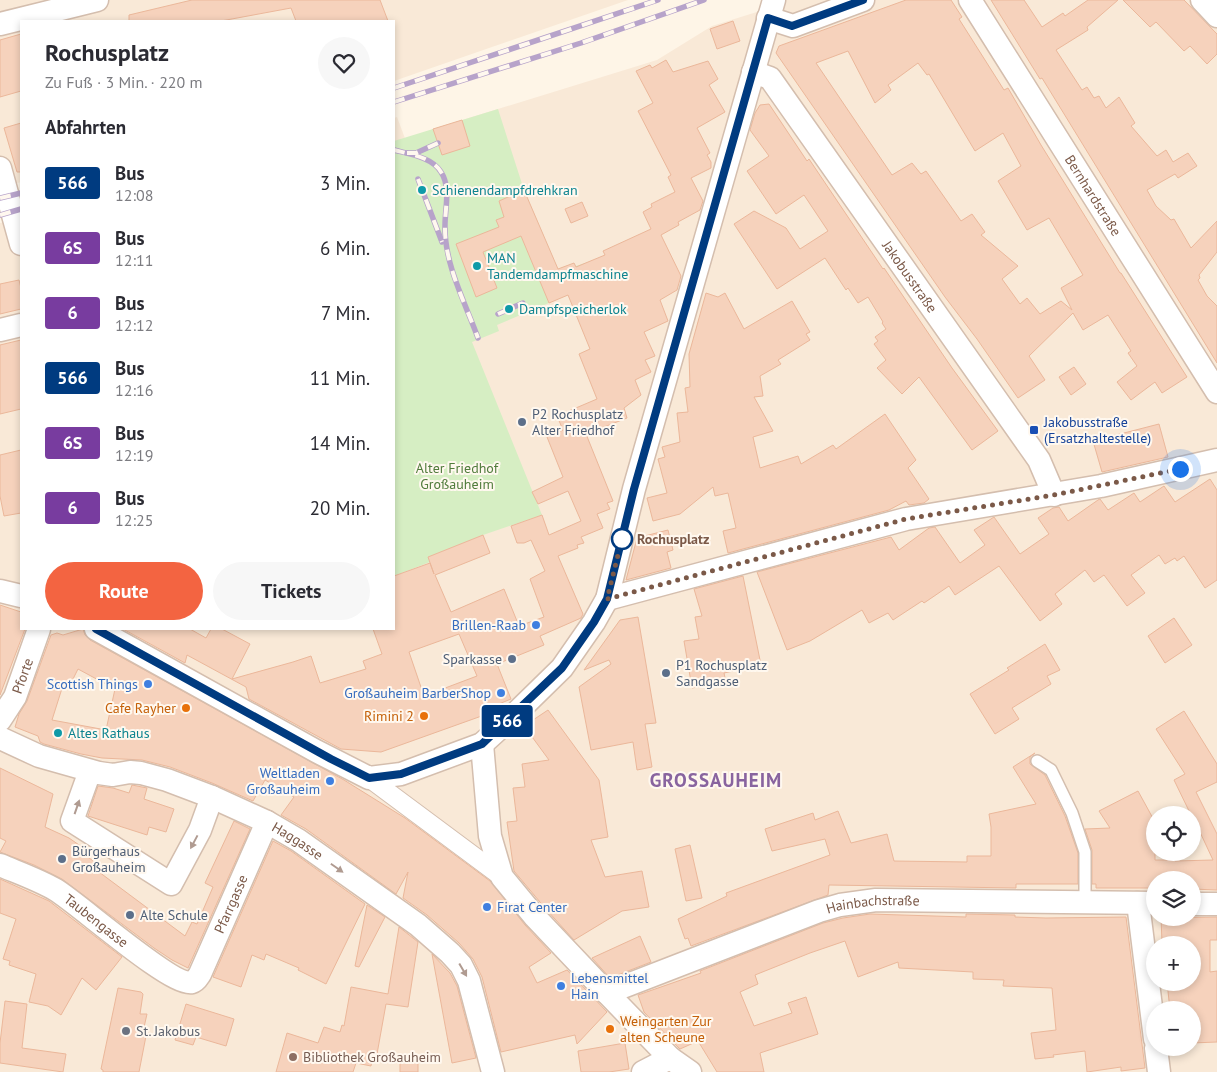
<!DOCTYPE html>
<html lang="de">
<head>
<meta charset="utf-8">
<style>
  :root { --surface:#fff; --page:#f7f7f7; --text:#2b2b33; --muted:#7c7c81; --accent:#f36441 }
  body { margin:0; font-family:"PT Sans",sans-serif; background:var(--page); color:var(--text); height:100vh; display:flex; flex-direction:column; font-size:19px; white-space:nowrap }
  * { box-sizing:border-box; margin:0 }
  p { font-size:16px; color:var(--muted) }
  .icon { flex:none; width:28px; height:28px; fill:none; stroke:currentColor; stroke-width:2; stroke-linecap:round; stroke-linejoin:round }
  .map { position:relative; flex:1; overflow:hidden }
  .details { position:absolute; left:20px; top:20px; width:375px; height:610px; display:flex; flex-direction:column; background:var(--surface); border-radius:0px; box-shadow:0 2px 8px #0003 }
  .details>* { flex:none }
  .badge { padding:0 10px; border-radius:4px; font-size:18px; line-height:32px }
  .fabs { position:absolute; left:1146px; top:806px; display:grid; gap:10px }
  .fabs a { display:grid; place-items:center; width:55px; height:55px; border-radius:50%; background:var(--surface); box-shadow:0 2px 8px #0003; font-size:25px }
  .you { position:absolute; width:25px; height:25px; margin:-12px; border:4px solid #fff; border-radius:50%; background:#1a73e8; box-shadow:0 0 0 8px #1a73e833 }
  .map>.badge { position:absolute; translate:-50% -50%; box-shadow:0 0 0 2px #fff }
  h2 { padding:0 25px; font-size:19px; line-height:45px }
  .round { display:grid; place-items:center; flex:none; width:52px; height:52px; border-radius:26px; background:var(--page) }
  .summary { display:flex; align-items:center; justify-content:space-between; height:85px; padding:0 25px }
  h1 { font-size:24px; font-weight:700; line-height:38px }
  .primary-button { display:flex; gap:10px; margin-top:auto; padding:10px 25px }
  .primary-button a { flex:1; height:58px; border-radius:30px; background:var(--accent); color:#fff; font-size:20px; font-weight:700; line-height:58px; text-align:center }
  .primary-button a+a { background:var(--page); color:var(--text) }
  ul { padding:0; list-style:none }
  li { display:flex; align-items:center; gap:15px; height:65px; padding:0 25px }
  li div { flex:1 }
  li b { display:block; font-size:19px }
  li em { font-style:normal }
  li .badge { min-width:55px; font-weight:700; text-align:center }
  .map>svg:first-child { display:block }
  .residential { fill:#f9e9d7; fill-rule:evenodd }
  .green { fill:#d6eec3 }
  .building { fill:#f6d2bc; stroke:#ebb79a; fill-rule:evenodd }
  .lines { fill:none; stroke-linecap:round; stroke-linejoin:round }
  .service-casing { stroke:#d4beae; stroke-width:14 }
  .pedestrian-casing { stroke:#d4beae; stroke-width:20 }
  .minor-casing { stroke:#d4beae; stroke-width:25 }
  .service { stroke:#fff; stroke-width:11 }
  .pedestrian { stroke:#fff; stroke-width:18 }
  .minor { stroke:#fff; stroke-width:22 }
  .rail-casing { stroke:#b7a3ca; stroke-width:5.5 }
  .rail { stroke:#fff8ef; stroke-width:4; stroke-dasharray:11; stroke-linecap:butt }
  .oneway { fill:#b09b91 }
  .line-casing { stroke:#fff; stroke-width:11 }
  .line { stroke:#003b80; stroke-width:8 }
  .walk { stroke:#7b5948; stroke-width:5; stroke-dasharray:0 9 }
  .culture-dot { fill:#0f9aa8; stroke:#fff8ef; stroke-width:2 }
  .service-dot { fill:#5c6f8a; stroke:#fff8ef; stroke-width:2 }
  .transit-dot { fill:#1a4fb4; stroke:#fff8ef; stroke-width:2 }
  .stop-dot { fill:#fff; stroke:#003b80; stroke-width:2.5 }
  .shop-dot { fill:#3f7fe0; stroke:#fff8ef; stroke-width:2 }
  .food-dot { fill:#e8710a; stroke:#fff8ef; stroke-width:2 }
  .worship-dot { fill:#6b7280; stroke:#fff8ef; stroke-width:2 }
  .education-dot { fill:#8d6e63; stroke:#fff8ef; stroke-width:2 }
  .labels { text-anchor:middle; stroke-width:4; stroke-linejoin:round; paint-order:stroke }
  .culture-label { font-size:14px; fill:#0d838f; stroke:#fff8ef; text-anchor:start }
  .street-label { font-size:14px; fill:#7b5948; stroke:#fff8ef }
  .service-label { font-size:14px; fill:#4e5e75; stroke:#fff8ef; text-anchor:start }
  .transit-label { font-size:14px; fill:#164399; stroke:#fff8ef; text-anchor:start }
  .park-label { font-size:14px; fill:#517c3c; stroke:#fff8ef }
  .stop-label { font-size:14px; font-weight:bold; fill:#7b5948; stroke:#fff8ef; text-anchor:start }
  .shop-label { font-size:14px; fill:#366cbe; stroke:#fff8ef; text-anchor:end }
  .food-label { font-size:14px; fill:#c56008; stroke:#fff8ef; text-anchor:end }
  .worship-label { font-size:14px; fill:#5b616d; stroke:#fff8ef; text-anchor:start }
  .education-label { font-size:14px; fill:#785e54; stroke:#fff8ef; text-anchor:start }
  .district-label { font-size:19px; font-weight:bold; letter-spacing:1px; fill:#89649f; stroke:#fff8ef }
</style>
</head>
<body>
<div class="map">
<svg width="1217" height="1072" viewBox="0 0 1217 1072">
  <rect width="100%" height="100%" fill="#fef5e7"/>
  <g class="residential">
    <path d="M0,0H628L394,81V21H21V182L0,188Z"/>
    <path d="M783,0H1217V1072H0V223L21,218V629H394V118L397,117L406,141L433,129L657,60L712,26L776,6ZM1155,815H1192V852H1155ZM1155,880H1192V918H1155ZM1155,945H1192V982H1155ZM1155,1010H1192V1048H1155Z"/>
  </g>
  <path class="green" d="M498,109L524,190L558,269L574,263L576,266L588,262L592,273L568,295L497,325L499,331L472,342L542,515L483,535L428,557L430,562L394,576V141Z"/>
  <g class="building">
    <path d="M192,0H380L388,21H296L291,8L221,21H129V15Z"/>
    <path d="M906,0H951L962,17L959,19L1004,90L1008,88L1041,145L1120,273H1121L1187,377L1162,393L1155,382L1131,400L1117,382L1137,366L1128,353L1131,351L1108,315L1083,330L1073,313L1029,356L1045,380L1018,398L977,339L945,297L776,53L779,46ZM848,51L875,103L891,90L888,85L918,63L927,75L929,74L975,151L1003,133L1021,166L998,181L1027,230L1049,218L1083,275L1061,288L1072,310L1061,301L1040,314L1027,298L1020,304L1002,279L1018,266L981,235L985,232L972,214L961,221L926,171L921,174L912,163L892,175L816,63Z"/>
    <path d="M991,0H1024L1042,27L1063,13L1065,16L1088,0H1118L1087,27L1088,30L1056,50L1082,90L1087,87L1094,98L1099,96L1106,108L1119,97L1135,123L1131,126L1157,156L1166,150L1173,162L1188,153L1197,166L1178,178L1175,174L1147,190L1156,206L1171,220L1174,219L1191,248L1217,221V252L1199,275L1200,278L1198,280L1207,296L1217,306V363L1042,78L1040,79Z"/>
    <path d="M1123,0H1184L1217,34V54L1207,64L1190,46L1184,51L1156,22L1150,27Z"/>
    <path d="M733,21L740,41L717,49L710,29Z"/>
    <path d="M21,34V91L0,97V40Z"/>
    <path d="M666,60L673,72L708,61L718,79L709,85L725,112L697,128L710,153L707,155L711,162V168L691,178L703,201L700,210L678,222L679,225L661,235L681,276L677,290L660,300L668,321L644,332L655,356L645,360L651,372L635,380L641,395L624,408L627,418L586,434L613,501L607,503L610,509L597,514L603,528L581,537L584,543L577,545L578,548L558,556L583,614L581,618L540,636L544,645L497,664L511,699L489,708L490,713L381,752L341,749L249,699L246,687L187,655L185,663L123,629H190L206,638L211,629H222L250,644L232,679L293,662L311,656L320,683L366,669L363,661L382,654L373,629H394V576L430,563L434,574L428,557L483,535L490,553L435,575L451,612L504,589L519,626L544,617L530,579L545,571L531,540L524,543H517L511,526L542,515L549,535L581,521L568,491L538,504L532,492L563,477L547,437L563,430L557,416L597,399L579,354L590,349L568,295L549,303L521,236L483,252L497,288L476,297L456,244L499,227L496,220L504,217L499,201L524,190L558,269L574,263L576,267L605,255L603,251L651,229L643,212L652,207L651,204L675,192L668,177L671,175L638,111L653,103L636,71L650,65L652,68ZM459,634L477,676L424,696L409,652Z"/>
    <path d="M769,104L807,161L809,159L883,269L884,268L952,368L998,431L972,450L919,377L902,394L877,368L886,360L874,344L878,341L875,337L886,329L882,323L883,322L868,297L858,303L848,288L846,290L825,258L777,289L734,224L754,211L786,228L800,249L828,231L804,195L776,214L747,171L769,156L750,130L755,113L760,105Z"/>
    <path d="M462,120L470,146L442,155L433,129Z"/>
    <path d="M21,123V172H17L4,128Z"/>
    <path d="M582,202L588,216L571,223L565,209Z"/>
    <path d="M19,280L21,288V309L0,314V284Z"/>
    <path d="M706,293L718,297L725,293L744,329L792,301L810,332L806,334L810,340L778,360L781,364L760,376L763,396L754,397L773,431L753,437L760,468L798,456L801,464L833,445L836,449L885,414L916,460L908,468L929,499L924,503L909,505L906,501L889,510L728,553L723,531L736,528L728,493L715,496L713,487L680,514L653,521L647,498L667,493L658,459L665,457L662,447L680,442L677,413L688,412L685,388L690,387L689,354Z"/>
    <path d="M21,340V409L0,414V345Z"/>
    <path d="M1074,367L1086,384L1071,395L1059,377Z"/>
    <path d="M1159,424L1168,457L1102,472L1093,441Z"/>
    <path d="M21,450V513L4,516L0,496V455Z"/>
    <path d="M1210,479L1217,490V580L1205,588L1184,556L1177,561L1175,558L1165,564L1159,555L1131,575L1145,593L1127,606L1104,575L1094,582L1085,570L1055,594L1062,604L1040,621L999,566L955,595L949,586L924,603L922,601L893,620L888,613L869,623L862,610L810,641L787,650L757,572L891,537L899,550L929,528L935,527L960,563L985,545L974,530L994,517L1020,554L1049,534L1038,518L1053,508L1059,507L1068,521L1098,500L1100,499L1108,510L1134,493L1140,502L1164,486L1175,502Z"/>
    <path d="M668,530L673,550L667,552L671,568L626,580L637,538Z"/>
    <path d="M743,576L761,665L724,673L726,682L692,688L684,641L699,639L695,617L702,616L694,589Z"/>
    <path d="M0,605L21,612V629H25L0,695Z"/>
    <path d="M638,617L656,723L645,724L652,767L637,770L633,742L591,750L579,687L611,664L609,660L584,670L620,620Z"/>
    <path d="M1174,618L1192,645L1165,663L1148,636Z"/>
    <path d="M83,629L85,635L90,640L344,780L405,818L490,881L525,925L551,953L529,967L537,983L567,970L607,1012L577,1044L575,1035L501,1052L482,977L473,959L459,943L427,915L403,898L408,872L396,894L306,829L281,815L294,797L265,780L253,801L212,783L170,767L142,760L102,758L81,754L44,744L40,742L38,736L15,727L19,714L27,701L51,635L57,633L63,635ZM78,669L115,689L106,730L52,720L64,682L70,685Z"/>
    <path d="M1045,644L1060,670L1047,676L1051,684L1012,708L1019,719L995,734L970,694L1009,670L1007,668Z"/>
    <path d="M548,710L599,780L608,837L591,840L605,877L642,871L649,907L622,911L574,940L545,908L514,871L507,822L517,821L513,788L525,787L522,764L549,760L527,730V724Z"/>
    <path d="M1184,711L1217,764V782L1196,792L1217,834V890L1192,889V880H1155V888H1096V884H1092V850L1085,829L1110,828L1099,811L1138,791L1155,822V860H1175V861L1213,860L1192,815H1191L1174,780L1185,774L1156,729Z"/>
    <path d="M1035,753L1030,757V764L1045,775L1065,816L1078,853V884H1016V888L829,885L828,895L691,946L688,938L685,939L678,919L727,896L726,893L830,855L825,839L772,851L765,829L813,813L815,820L838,811L851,843L887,834L894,861L967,862V856H991V827L989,814L1036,804L1013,767Z"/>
    <path d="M0,768L53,794L45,827L69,838L82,847L79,851L102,867L99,872L185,936L192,922L197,924L213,887L205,883L234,821L250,829L188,968L172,960L154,948L62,879L34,865L0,852L6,841L0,838Z"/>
    <path d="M132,785L147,788L144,799L174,809L166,832L149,827L147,835L88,816L98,786L113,788L129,793Z"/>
    <path d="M273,841L291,851L365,904L326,984L298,970L299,968L266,954L264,960L252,955L241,987L213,977Z"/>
    <path d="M690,845L702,898L686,901L675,849Z"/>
    <path d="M0,879L49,901L122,957L96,990L82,978L61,1015L48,1006L29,1002L36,974L9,965L10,961L3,959L16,919L0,913Z"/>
    <path d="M367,905L385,917L359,967L355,966Z"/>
    <path d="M870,914L966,917V914L1015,915V917L1046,918L1126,917L1145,1068L1121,1071V1067L1087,1072L1085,1051L1053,1055L1054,1057L1035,1059L1031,1033L1056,1030L1052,988L1003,986L1004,980L973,979V972L899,968L898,962L858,977L845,941L810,953L755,975L758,984L740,992L754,1026L792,1013L788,1003L806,997L818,1034L760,1053L764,1072H717L698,1041L680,1049L644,1012L638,995L701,973L700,971L823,923L843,918Z"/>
    <path d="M1217,917V940H1210V972L1217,971V1042L1192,1043V1010H1170L1167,982H1192V945H1169V942H1162L1161,918Z"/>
    <path d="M399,927L418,942L408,1007L386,1004L377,1054L373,1053L371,1066L356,1063L353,1072H276L287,1033L318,1043L324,1027L340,1032L342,1025L344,1026L351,987L388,994Z"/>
    <path d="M640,936L651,962L610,978L592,958Z"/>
    <path d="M432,954L450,973L457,986L476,1058L452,1063Z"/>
    <path d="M118,988L141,992L143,994L140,1014H147L142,1036H146L139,1072H103V1070L101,1069Z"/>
    <path d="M5,1001L27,1004L22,1048L66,1054L63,1072L0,1063V1043Z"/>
    <path d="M186,1004L234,1019L226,1046L196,1037L193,1045L175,1040Z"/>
    <path d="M625,1043L629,1069L609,1072H581L578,1051Z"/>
    <path d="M400,1054L418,1055V1072H400Z"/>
  </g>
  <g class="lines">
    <g class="service-casing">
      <path id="service" d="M1037,761L1051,770L1072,813L1085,852V902"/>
    </g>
    <g class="pedestrian-casing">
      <path id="pedestrian" d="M369,778L502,877"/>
    </g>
    <g class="minor-casing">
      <g id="minor">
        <path id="s1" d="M970,0L1217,392"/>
        <path d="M1202,0L1217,16"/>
        <path d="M768,18L793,26L863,0"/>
        <path d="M0,24L97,0"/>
        <path id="s2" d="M753,72L770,78L1039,460L1054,495"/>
        <path d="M0,168L21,244"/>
        <path d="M0,330L21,325"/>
        <path d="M0,591L21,596"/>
        <path d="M607,599L906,519L1101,486L1217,460"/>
        <path d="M96,629L316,751L369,778L401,774L482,744L515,714L562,668L594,622L607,599L634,489L774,0"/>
        <path id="s3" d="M0,720L15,697L39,629"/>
        <path id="s4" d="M0,738L39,756L99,773L113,775L130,772L141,773L167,780L212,797L267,822L298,840L418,925L450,953L461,965L469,981L493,1072"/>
        <path d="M482,744L490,836L502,877L535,917L607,993L670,1058L690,1072"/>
        <path d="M90,771L72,821L171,884L200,830L212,797"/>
        <path id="s5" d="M0,865C19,873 39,880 56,890C79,904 172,987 192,982C196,981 198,977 200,974L267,822"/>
        <path d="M1138,903L1155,1039"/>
        <path d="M1192,904H1217"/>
        <path id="s6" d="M607,993L819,911L840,905L876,900L1155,903"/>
        <path d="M1156,1048L1159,1072"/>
        <path d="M643,1072L670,1058"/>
      </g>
    </g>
    <use href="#service" class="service"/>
    <use href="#pedestrian" class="pedestrian"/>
    <use href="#minor" class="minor"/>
    <g class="rail-casing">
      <g id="rail">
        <path d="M394,88L658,0"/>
        <path d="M394,102L581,43L704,0"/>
        <path d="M394,150C409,154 432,157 441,172C451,187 445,208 445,225C444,264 465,302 478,338"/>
        <path d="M407,153H416L438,143"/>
        <path d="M418,179L442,242"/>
        <path d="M0,198L21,193"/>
        <path d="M0,215L21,209"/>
        <path d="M498,314L523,303"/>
      </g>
    </g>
    <use href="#rail" class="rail"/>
  </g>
  <defs><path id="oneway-solid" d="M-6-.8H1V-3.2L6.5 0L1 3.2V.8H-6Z" transform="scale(1.25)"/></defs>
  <g class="oneway">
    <use href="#oneway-solid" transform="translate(77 807) rotate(-71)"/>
    <use href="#oneway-solid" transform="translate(194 842) rotate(118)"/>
    <use href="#oneway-solid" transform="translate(337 868) rotate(35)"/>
    <use href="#oneway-solid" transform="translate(463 970) rotate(60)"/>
  </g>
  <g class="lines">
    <g class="line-casing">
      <path id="line" d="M96,629L331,759L369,778L401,774L482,744L562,668L594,622L607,599L634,489L768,18L792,26L863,0"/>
    </g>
    <use href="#line" class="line"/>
    <path class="walk" d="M622,539L607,599L906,519L1054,495L1180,469"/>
  </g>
  <g class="culture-dot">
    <circle cx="422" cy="190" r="5"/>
    <circle cx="477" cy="266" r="5"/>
    <circle cx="509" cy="309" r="5"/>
    <circle cx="58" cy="733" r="5"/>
  </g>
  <g class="service-dot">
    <circle cx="522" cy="422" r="5"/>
    <circle cx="512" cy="659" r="5"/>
    <circle cx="666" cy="673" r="5"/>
    <circle cx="62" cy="859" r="5"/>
    <circle cx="130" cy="915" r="5"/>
  </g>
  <rect class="transit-dot" x="1029" y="425" width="10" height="10" rx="2.5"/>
  <circle class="stop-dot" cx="622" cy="539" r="10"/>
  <g class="shop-dot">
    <circle cx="536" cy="625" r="5"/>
    <circle cx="148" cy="684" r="5"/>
    <circle cx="501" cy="693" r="5"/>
    <circle cx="330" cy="781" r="5"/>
    <circle cx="487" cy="907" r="5"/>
    <circle cx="561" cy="986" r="5"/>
  </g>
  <g class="food-dot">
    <circle cx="186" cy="708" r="5"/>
    <circle cx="424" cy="716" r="5"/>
    <circle cx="610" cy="1029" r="5"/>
  </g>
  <circle class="worship-dot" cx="126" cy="1031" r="5"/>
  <circle class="education-dot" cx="293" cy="1057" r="5"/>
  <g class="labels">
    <g class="culture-label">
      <text x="432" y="195">Schienendampfdrehkran</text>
      <text x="487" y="263">MAN<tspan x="487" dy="16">Tandemdampfmaschine</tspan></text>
      <text x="519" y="314">Dampfspeicherlok</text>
      <text x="68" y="738">Altes Rathaus</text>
    </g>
    <g class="street-label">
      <text dy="5" stroke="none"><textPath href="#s1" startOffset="231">Bernhardstraße</textPath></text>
      <text dy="5" stroke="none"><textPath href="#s2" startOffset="261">Jakobusstraße</textPath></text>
      <text dy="5" stroke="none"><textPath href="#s3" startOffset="50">Pforte</textPath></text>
      <text dy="5" stroke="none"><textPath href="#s4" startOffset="319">Haggasse</textPath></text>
      <text dy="5" stroke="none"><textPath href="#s5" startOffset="315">Pfarrgasse</textPath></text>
      <text dy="5" stroke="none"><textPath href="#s6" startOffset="282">Hainbachstraße</textPath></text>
      <text dy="5" stroke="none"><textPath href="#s5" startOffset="112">Taubengasse</textPath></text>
    </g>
    <g class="service-label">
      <text x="532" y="419">P2 Rochusplatz<tspan x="532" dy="16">Alter Friedhof</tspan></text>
      <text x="502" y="664" text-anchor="end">Sparkasse</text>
      <text x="676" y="670">P1 Rochusplatz<tspan x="676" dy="16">Sandgasse</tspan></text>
      <text x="72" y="856">Bürgerhaus<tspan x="72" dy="16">Großauheim</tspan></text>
      <text x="140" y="920">Alte Schule</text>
    </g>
    <g class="transit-label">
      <text x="1044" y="427">Jakobusstraße<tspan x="1044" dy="16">(Ersatzhaltestelle)</tspan></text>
    </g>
    <g class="park-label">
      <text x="457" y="473">Alter Friedhof<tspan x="457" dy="16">Großauheim</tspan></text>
    </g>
    <g class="stop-label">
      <text x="637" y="544">Rochusplatz</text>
    </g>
    <g class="shop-label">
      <text x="526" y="630">Brillen-Raab</text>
      <text x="138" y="689">Scottish Things</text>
      <text x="491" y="698">Großauheim BarberShop</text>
      <text x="320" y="778">Weltladen<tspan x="320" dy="16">Großauheim</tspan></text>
      <text x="497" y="912" text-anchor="start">Firat Center</text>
      <text x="571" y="983" text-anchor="start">Lebensmittel<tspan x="571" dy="16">Hain</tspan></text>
    </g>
    <g class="food-label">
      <text x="176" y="713">Cafe Rayher</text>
      <text x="414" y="721">Rimini 2</text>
      <text x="620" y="1026" text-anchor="start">Weingarten Zur<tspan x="620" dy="16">alten Scheune</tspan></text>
    </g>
    <g class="worship-label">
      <text x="136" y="1036">St. Jakobus</text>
    </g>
    <g class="education-label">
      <text x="303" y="1062">Bibliothek Großauheim</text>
    </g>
    <g class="district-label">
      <text x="716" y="787">GROSSAUHEIM</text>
    </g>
  </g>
</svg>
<div class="fabs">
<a><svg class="icon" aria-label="locate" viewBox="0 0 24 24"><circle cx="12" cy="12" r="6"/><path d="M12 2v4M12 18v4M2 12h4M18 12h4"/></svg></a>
<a><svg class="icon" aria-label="layers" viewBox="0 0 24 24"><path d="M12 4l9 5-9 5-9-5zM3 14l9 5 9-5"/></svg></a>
<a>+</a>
<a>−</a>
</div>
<div class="you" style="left:1180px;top:469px"></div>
<b class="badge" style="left:507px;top:721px;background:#003b80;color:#fff">566</b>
<section class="details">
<div class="summary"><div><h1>Rochusplatz</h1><p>Zu Fuß · 3 Min. · 220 m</p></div><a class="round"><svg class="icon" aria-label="heart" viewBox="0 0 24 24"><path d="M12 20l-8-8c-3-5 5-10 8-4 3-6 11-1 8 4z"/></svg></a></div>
<h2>Abfahrten</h2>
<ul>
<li><span class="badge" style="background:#003b80;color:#fff">566</span><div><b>Bus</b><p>12:08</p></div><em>3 Min.</em></li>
<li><span class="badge" style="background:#783c9f;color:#fff">6S</span><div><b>Bus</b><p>12:11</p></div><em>6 Min.</em></li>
<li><span class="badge" style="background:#783c9f;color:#fff">6</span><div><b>Bus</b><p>12:12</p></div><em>7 Min.</em></li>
<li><span class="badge" style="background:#003b80;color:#fff">566</span><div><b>Bus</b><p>12:16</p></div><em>11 Min.</em></li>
<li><span class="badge" style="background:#783c9f;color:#fff">6S</span><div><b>Bus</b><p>12:19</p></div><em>14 Min.</em></li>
<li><span class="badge" style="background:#783c9f;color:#fff">6</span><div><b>Bus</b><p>12:25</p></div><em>20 Min.</em></li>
</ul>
<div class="primary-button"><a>Route</a><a>Tickets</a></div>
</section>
</div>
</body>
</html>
